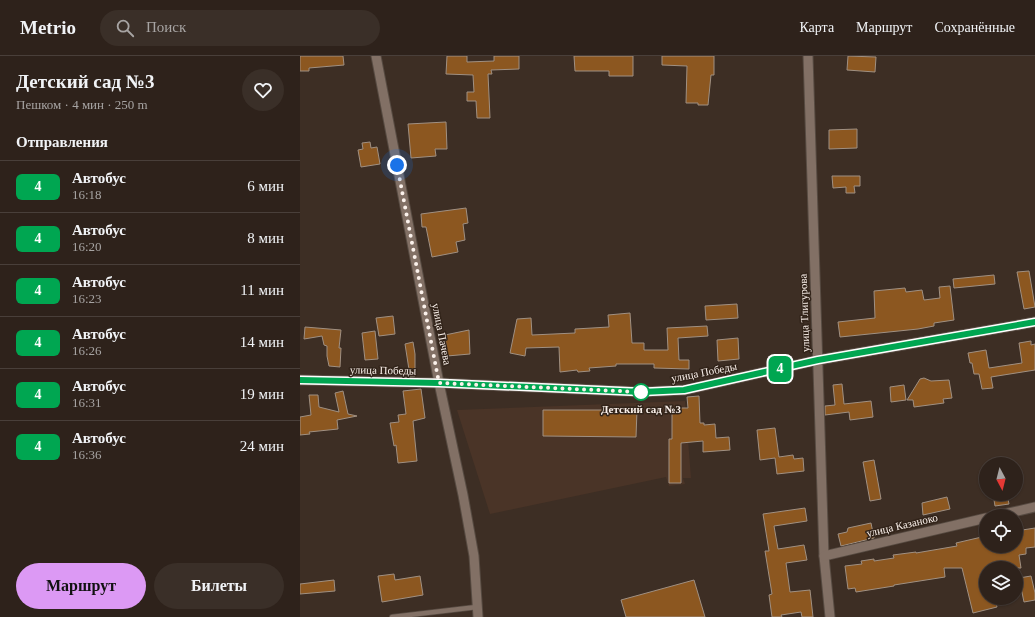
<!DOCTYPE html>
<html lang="ru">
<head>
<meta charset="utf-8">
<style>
  :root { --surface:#2e221b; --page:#3a2f28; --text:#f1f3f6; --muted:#a7a4a3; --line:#493f3a; --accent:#dc99f4 }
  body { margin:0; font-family:Georgia,serif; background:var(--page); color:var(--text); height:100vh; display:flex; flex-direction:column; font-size:15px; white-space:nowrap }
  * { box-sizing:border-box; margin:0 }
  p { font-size:13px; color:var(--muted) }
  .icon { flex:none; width:22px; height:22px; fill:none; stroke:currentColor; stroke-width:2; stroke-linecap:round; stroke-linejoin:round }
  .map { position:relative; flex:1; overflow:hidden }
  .side { display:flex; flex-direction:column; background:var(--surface); width:300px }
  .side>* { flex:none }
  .badge { padding:0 8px; border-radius:6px; font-size:14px; line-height:26px }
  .needle { width:26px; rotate:173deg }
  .buttons { position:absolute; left:679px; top:401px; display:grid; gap:8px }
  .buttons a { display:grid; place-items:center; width:44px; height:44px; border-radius:50%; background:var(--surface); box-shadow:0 1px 3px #0004,0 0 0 1px var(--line); font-size:20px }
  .you { position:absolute; width:20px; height:20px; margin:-10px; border:3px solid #fff; border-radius:50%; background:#1a73e8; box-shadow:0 0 0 6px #1a73e833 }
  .map>.badge { position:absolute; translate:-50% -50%; box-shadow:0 0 0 2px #fff }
  h2 { padding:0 16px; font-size:15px; line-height:36px }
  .round { display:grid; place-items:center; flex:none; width:42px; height:42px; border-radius:21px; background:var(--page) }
  .summary { display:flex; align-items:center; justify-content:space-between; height:68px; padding:0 16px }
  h1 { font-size:19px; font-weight:600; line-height:30px }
  .action { display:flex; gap:8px; margin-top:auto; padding:8px 16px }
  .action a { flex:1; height:46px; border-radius:24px; background:var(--accent); color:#111; font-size:16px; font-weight:600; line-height:46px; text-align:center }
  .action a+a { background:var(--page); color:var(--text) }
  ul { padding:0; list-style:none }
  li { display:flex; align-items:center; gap:12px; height:52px; padding:0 16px; border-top:1px solid var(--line) }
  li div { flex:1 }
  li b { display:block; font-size:15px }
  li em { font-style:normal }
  li .badge { min-width:44px; font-weight:700; text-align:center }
  header { display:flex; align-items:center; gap:24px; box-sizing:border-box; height:56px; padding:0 20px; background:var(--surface); border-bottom:1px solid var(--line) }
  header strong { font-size:19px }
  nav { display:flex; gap:22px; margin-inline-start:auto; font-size:14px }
  .search { width:280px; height:36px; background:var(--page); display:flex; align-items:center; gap:10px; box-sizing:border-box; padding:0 14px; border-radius:22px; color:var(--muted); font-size:15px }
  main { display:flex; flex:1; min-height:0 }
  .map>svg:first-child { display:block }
  .built { fill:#4a3427 }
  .building { fill:#8c5720; stroke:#a09082 }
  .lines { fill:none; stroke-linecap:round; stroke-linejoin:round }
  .service-casing { stroke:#574b42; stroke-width:6 }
  .minor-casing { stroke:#574b42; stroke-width:11 }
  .service { stroke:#827065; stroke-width:4.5 }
  .minor { stroke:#827065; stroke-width:9 }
  .line-casing { stroke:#fff; stroke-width:9 }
  .line { stroke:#00a651; stroke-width:6 }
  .walk { stroke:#fbf1eb; stroke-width:4; stroke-dasharray:0 7.2 }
  .stop-dot { fill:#fff; stroke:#00a651; stroke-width:2 }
  .labels { text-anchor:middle; stroke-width:3; stroke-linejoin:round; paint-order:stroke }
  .street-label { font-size:11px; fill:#fbf1eb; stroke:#32241a }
  .stop-label { font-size:11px; font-weight:bold; fill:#fbf1eb; stroke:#32241a }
</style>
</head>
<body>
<header>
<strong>Metrio</strong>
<div class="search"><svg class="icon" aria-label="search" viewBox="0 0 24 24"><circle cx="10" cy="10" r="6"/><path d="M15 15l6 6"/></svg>Поиск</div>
<nav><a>Карта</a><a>Маршрут</a><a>Сохранённые</a></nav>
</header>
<main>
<section class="side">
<div class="summary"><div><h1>Детский сад №3</h1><p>Пешком · 4 мин · 250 m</p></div><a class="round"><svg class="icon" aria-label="heart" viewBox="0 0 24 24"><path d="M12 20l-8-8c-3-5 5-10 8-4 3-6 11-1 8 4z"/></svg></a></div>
<h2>Отправления</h2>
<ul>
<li><span class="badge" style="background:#00a651;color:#fff">4</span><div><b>Автобус</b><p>16:18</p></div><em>6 мин</em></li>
<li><span class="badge" style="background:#00a651;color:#fff">4</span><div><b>Автобус</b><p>16:20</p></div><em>8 мин</em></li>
<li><span class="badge" style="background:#00a651;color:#fff">4</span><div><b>Автобус</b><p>16:23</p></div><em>11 мин</em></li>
<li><span class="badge" style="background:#00a651;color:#fff">4</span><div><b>Автобус</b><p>16:26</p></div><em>14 мин</em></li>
<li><span class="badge" style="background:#00a651;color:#fff">4</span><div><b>Автобус</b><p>16:31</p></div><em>19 мин</em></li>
<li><span class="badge" style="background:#00a651;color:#fff">4</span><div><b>Автобус</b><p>16:36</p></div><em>24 мин</em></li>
</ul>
<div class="action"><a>Маршрут</a><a>Билеты</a></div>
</section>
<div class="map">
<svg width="735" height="561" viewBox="0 0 735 561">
  <rect width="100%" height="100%" fill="#3d2e24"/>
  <path class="built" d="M385,345L391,422H383L385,428L369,430L366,421L190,458L157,354Z"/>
  <g class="building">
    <path d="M0,0H43L44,9L9,12V15H0Z"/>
    <path d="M147,0H167V6L194,5V0H219V13L191,14L192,18H188L190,62H177L176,45H167V36H174L173,19L146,18Z"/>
    <path d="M274,0H333V20H309V15H275Z"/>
    <path d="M362,0H414V19H411L408,49H398V47H386L387,10L362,9Z"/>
    <path d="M548,0L576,1L575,16L547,14Z"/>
    <path d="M146,66L147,93H135L136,100L111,102L108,68Z"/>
    <path d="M557,73V92L529,93V74Z"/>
    <path d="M70,86L71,92L77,91L80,108L61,111L58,94L63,93L62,87Z"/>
    <path d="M532,120H560V130H554L555,137H546V131L533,132Z"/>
    <path d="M166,152L168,167L163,168L165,184L156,186L158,196L132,201L126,171H122L121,158Z"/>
    <path d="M729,215L735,251L724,253L717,216Z"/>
    <path d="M694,219L695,228L654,232L653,223Z"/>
    <path d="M650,230L654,264L634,267V270L618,273L540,281L538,266L575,262L574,235L605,232L606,236L622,234L624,244L640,242L639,231Z"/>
    <path d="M437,248L438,262L406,264L405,250Z"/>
    <path d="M330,257L332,287H344V294H368L367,272L407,270L408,280L378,282L379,304H389V313L354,312V308H316V310L289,312L290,315L278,316L277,314L260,316L259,291L226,292L225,300L210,297L217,263L231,262L232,279L275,277V273L309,271L308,259Z"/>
    <path d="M93,260L95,278L79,280L76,262Z"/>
    <path d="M5,271L41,274L39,292H41L40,311L29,310L27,300V290L24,289L22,280L4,283Z"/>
    <path d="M169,274L170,298L147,300L145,279Z"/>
    <path d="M75,275L78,303L65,304L62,277Z"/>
    <path d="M438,282L439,303L418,305L417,284Z"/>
    <path d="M731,285V289L735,288V314L691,321L693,332L682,333L679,318H674L672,307H670L668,297L686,294L689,312L722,307L719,287Z"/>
    <path d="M113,286L115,298V320H110L105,288Z"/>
    <path d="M624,322L631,325L649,324L652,342L643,343L644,347L614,351L613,344H607L620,323Z"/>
    <path d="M542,328L544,348L571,345L573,361L550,364L549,356L525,359V350L535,349L533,329Z"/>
    <path d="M604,329L606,344L591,346L590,331Z"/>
    <path d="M121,333L125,362L113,365L117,405L98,407L96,389L94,390L90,367L99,366L98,359L106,358L103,335Z"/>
    <path d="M43,335L48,358L57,360L37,364L38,373L9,376L10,378L0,379V361L11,359L9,339H18L19,351L39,356L35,337Z"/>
    <path d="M399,340L400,367H404V369L415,368L416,382L429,381L430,394L403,396V385L381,387V427H369V383H372V352H388L387,341Z"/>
    <path d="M243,354H337L336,381L243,380Z"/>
    <path d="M475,372L479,401L493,399L494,403L503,402L504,415L477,418L475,402L460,404L457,374Z"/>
    <path d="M574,404L581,443L570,445L563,406Z"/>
    <path d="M693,438H707L709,448L695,450Z"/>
    <path d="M647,441L650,453L623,459L622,447Z"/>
    <path d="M505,452L507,465L474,470L478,493L504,489L507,504L486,507L490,536L510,534L513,561H502L501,556L481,559L482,561H472L469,539L472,538L465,495H469L463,458Z"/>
    <path d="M571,467L574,482L541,490L538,478L547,476L548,472Z"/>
    <path d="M735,472V491L726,492V498L719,499L721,512H686V542H695L697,551L673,557L662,512H644L645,521L594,529V530L556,536L555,532L548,533L545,510L562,508L561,505L574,503V505L594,502L593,499L616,496V497L657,490L656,487L686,480V490H716V475Z"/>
    <path d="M94,518L95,524L120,520L123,539L82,546L78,520Z"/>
    <path d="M731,520L735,537V544L724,546L719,522Z"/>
    <path d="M34,524L35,535L0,538V528Z"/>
    <path d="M394,524L405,561H326L321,544Z"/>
  </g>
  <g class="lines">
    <g class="service-casing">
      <path id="service" d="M92,561L177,551"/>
    </g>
    <g class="minor-casing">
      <g id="minor">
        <path d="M76,0L139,327L163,439L174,500L178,561"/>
        <path d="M508,0L524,500L530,561"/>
        <path d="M0,324L139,327L342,336L385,334L518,304L735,266"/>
        <path d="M695,460L735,451"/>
        <path d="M524,500L686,462"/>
      </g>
    </g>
    <use href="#service" class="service"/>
    <use href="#minor" class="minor"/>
  </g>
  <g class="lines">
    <g class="line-casing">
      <path id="line" d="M0,324L139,327L342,336L384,334L518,304L735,266"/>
    </g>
    <use href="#line" class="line"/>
    <path class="walk" d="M97,109L139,327L341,336"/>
  </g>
  <circle class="stop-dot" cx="341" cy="336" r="8"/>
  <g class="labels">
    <g class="street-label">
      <text transform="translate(504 257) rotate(-92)" y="4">улица Тлигурова</text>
      <text transform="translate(142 278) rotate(79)" y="4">улица Пачева</text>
      <text transform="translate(83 314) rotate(1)" y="4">улица Победы</text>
      <text transform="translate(404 316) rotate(-11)" y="4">улица Победы</text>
      <text transform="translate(602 469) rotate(-13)" y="4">улица Казаноко</text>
    </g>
    <g class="stop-label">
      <text x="341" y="357">Детский сад №3</text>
    </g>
  </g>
</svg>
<div class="buttons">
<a><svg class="needle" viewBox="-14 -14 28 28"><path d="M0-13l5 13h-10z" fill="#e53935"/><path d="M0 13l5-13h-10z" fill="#a7a4a3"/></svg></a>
<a><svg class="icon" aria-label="locate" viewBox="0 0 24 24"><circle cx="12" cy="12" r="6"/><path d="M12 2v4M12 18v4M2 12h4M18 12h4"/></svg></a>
<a><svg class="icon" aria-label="layers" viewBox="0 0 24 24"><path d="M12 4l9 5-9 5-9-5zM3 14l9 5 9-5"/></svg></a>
</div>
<div class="you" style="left:97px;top:109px"></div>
<b class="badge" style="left:480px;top:313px;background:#00a651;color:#fff">4</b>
</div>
</main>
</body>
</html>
